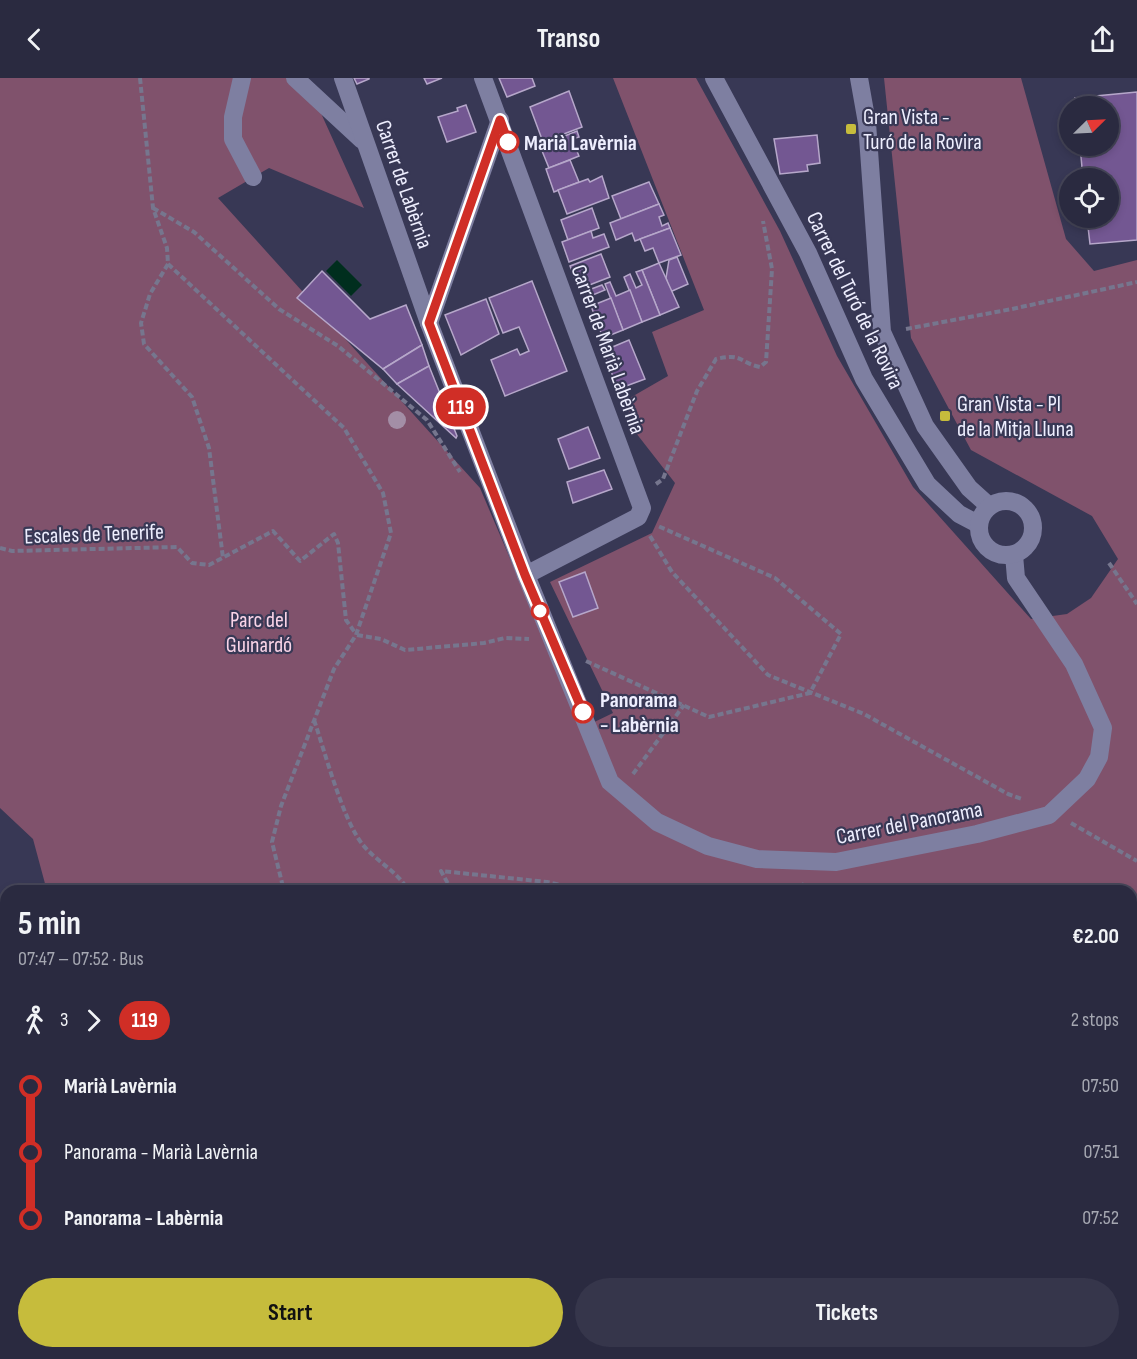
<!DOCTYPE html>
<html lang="en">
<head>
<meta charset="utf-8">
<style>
  :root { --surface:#2a2a40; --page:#36364b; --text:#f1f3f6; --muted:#a5a7b1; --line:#464659; --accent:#c6bc3c }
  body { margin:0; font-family:"Sofia Sans Condensed",sans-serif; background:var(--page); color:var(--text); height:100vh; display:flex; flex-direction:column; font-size:22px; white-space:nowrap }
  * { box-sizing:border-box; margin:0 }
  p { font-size:20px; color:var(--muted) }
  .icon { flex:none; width:33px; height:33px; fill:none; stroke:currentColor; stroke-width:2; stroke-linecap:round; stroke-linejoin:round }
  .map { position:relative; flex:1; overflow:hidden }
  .panel { position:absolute; left:0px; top:807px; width:1137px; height:474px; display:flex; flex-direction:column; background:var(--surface); border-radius:18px 18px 0 0; box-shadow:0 3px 9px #0003,0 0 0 2px var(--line) }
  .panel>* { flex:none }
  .badge { padding:0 12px; border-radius:20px; font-size:21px; line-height:39px }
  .needle { width:39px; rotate:66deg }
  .tools { position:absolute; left:1059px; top:18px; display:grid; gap:12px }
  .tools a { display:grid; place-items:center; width:60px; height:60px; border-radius:50%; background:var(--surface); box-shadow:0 3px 9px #0003,0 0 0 2px var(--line); font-size:30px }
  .map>.badge { position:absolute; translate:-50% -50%; box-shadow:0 0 0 3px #fff }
  .legs { display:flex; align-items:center; gap:9px; height:66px; padding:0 18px; font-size:20px }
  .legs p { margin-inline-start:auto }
  .summary { display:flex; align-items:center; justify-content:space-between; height:102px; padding:0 18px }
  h1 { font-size:33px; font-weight:700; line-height:45px }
  .action { display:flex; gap:12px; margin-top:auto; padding:12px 18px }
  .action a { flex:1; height:69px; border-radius:36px; background:var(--accent); color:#111; font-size:24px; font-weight:700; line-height:69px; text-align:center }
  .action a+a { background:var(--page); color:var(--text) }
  ul { padding:0 18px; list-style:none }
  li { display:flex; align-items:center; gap:21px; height:66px; font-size:22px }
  li i { display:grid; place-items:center; width:9px; height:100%; margin:0 8px; background:currentColor }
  li i::after { content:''; width:15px; height:15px; margin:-8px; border:4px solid; border-radius:50%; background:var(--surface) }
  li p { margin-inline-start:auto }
  li:first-child i { background:linear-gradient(#0000 50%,currentColor 0) }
  li:last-child i { background:linear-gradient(currentColor 50%,#0000 0) }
  header { display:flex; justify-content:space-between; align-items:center; height:78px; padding:0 18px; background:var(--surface); font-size:27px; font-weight:700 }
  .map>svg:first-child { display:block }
  .green { fill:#80526c }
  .water { fill:#002e1e }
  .building { fill:#735792; stroke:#b6a7ca; stroke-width:1.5 }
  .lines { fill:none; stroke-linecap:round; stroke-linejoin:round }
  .path { stroke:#76768e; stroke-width:4; stroke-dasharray:6 3; stroke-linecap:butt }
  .minor { stroke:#7e7fa1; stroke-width:18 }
  .tree { fill:#a38ea6 }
  .line-1-casing { stroke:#fff; stroke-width:14 }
  .line-1 { stroke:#d02e26; stroke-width:9 }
  .poi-dot { fill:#c6bc3c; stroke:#383855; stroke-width:2 }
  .stop-1-dot { fill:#fff; stroke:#d02e26; stroke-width:3 }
  .labels { text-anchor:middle; stroke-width:4.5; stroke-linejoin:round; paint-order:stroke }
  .poi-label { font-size:22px; fill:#eeeefe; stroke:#383855; text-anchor:start }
  .stop-label { font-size:22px; font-weight:bold; fill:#eeeefe; stroke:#383855; text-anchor:start }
  .street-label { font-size:22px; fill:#eeeefe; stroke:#383855 }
  .park-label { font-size:22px; fill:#fad4e8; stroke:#383855 }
</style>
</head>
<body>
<header><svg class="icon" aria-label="back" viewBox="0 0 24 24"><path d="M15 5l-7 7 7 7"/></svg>Transo<svg class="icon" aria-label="share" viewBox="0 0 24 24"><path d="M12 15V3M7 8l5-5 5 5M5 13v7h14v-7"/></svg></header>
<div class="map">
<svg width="1137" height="1281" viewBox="0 0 1137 1281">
  <rect width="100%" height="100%" fill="#383855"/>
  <path class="green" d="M0,0H305L364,130L269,90L218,120L480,410L582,650L613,635L550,504L652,455L675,405L629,346L628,321L668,298L652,254L704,232L613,0H696L780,153L837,278L913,409L1031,541L1067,536L1091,520L1118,481L1092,438L971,372L911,260L884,0H1021L1066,161L1094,193L1137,182V1281H8L9,1275H1131V813H47L33,761L0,730Z"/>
  <path class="water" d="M337,182L362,207L351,218L326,193Z"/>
  <g class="building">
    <path d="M354,0H369V1L357,6Z"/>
    <path d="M424,0H442L427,6Z"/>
    <path d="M499,0H532L535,8L507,19Z"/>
    <path d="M569,13L582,49L543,64L530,29Z"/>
    <path d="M1137,14V162L1090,166L1087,140H1108V100H1083L1080,68H1108V28H1076L1075,20Z"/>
    <path d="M466,27L476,54L447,64L438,39L458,33L457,30Z"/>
    <path d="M577,53L579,59L572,61L579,78L549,90L540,68Z"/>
    <path d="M817,57L820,85L807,87L808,93L780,96L774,61Z"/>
    <path d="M570,82L579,104L554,114L546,91Z"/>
    <path d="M602,98L609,120L567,136L558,112L588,101L590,104Z"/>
    <path d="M649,104L659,126L621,141L612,118Z"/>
    <path d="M659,126L664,137L659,139L662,148L668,145L670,150L635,163L632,155L616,162L610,145Z"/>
    <path d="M592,130L599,150L568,162L561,142Z"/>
    <path d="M670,150L681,177L659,185L653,170L645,173L640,161Z"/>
    <path d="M591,153L593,160L604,156L609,169L569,184L562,164Z"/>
    <path d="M601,176L610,199L579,211L570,188Z"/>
    <path d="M677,179L688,206L670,214L666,200L669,182Z"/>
    <path d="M659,185L679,229L660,237L642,192Z"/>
    <path d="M642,192L660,237L642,244L624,199L630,196L636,210L642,207L636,194Z"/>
    <path d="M322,193L370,241L406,227L422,267L383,291L297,220Z"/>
    <path d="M532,203L567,293L505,318L491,282L517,271L520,277L529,273L519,249L503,255L489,220Z"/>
    <path d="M610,204L616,218L630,212L642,244L623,252L605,206Z"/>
    <path d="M602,207L605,212L588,219L586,213Z"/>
    <path d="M611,220L623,252L603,260L591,228Z"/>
    <path d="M486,221L499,256L461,277L445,237Z"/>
    <path d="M629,262L645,301L618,311L603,273Z"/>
    <path d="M422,267L429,288L397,306L383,291Z"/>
    <path d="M429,288L457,358L456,360L397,306Z"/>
    <path d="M588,349L600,380L569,391L558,361Z"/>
    <path d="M604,392L612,411L573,425L567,404Z"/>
    <path d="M585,494L598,530L573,539L559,504Z"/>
  </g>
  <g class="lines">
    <g class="path">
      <path d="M140,0L153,130L167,170L168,186L344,350L383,415L391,455L356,557L334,591L281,728L272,764L284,813"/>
      <path d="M153,130L194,154L279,231L338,268L427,342L460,394"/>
      <path d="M168,186L150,216L141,245L144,266L192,319L209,370L223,480"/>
      <path d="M906,251L1012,231L1137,204"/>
      <path d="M656,406L663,401L697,313L716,281C743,275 738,284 760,289L766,284L772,191L763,143"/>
      <path d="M650,458L672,494L768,597L864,636L1008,716L1022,721"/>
      <path d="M0,470L12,473L177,469L192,485L209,487L273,453L300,483L334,456L338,465L346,542L356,556"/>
      <path d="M1109,485L1137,526"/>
      <path d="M357,557L381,561L405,572L484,565L505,560L529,561"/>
      <path d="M586,583L709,639L810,615L841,556L775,500L658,448"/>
      <path d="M314,642C325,674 343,743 363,767C378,785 395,791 409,813"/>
      <path d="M633,696L684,627"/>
      <path d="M1071,745L1137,783"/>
      <path d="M452,813L441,793L547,804L590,813"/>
      <path d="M791,813L804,806"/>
      <path d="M1131,878H1137"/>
      <path d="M1131,970L1137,973"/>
      <path d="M0,1027L6,1032"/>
      <path d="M1131,1038L1137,1046"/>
      <path d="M1131,1191L1137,1198"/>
      <path d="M103,1275L105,1281"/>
      <path d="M219,1275L222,1281"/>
      <path d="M578,1275L583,1281"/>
      <path d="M727,1275L728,1281"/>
      <path d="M467,1281L479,1275"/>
      <path d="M908,1281L909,1275"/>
      <path d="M944,1281L949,1275"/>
    </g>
    <g class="minor">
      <path d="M242,0L233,39V61L253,99"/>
      <path d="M295,0L362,62"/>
      <path d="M343,0L429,245L526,497L610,704L657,744L708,768L757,781L836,784L977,756L1049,737L1087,701L1099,679L1103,650L1074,586L1016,500L1014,477"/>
      <path d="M483,0L642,430L638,439L526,497"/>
      <path d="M714,0L808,175L864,301L927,406L959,436L978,446"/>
      <path d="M859,0L867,45L882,254L925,348L969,410L989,428"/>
      <path d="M429,245L500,42"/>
      <circle cx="1006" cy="450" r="27"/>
    </g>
  </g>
  <circle class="tree" cx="397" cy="342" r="9"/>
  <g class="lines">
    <g class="line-1-casing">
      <path id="line-1" d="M508,64L500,42L429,245L525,497L583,634"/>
    </g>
    <use href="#line-1" class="line-1"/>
  </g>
  <g class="poi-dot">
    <rect x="845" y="45" width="12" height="12" rx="3"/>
    <rect x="939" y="332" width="12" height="12" rx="3"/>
  </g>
  <g class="stop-1-dot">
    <circle cx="508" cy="64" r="10"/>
    <circle cx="540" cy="533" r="8"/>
    <circle cx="583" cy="634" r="10"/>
  </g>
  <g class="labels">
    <g class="poi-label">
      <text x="863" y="46">Gran Vista -<tspan x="863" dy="25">Turó de la Rovira</tspan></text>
      <text x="957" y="333">Gran Vista - Pl<tspan x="957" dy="25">de la Mitja Lluna</tspan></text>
    </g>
    <g class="stop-label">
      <text x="524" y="72">Marià Lavèrnia</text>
      <text x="600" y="629">Panorama<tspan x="600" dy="25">- Labèrnia</tspan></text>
    </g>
    <g class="street-label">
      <text transform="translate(405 106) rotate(71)" y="8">Carrer de Labèrnia</text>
      <text transform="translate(856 222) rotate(64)" y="8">Carrer del Turó de la Rovira</text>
      <text transform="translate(609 271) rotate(70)" y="8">Carrer de Marià Labèrnia</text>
      <text transform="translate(94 455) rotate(-2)" y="8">Escales de Tenerife</text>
      <text transform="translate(909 744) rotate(-11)" y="8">Carrer del Panorama</text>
    </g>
    <g class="park-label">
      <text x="259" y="549">Parc del<tspan x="259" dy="25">Guinardó</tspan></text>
    </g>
  </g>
</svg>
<div class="tools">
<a><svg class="needle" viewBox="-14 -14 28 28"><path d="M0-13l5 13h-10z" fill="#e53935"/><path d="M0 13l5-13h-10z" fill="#a5a7b1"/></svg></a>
<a><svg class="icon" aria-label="locate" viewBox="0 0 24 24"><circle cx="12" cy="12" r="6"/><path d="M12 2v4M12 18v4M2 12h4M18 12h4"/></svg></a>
</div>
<b class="badge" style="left:461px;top:329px;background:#d02e26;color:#fff">119</b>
<section class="panel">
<div class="summary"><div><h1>5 min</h1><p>07:47 – 07:52 · Bus</p></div><b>€2.00</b></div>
<div class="legs"><svg class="icon" aria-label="walk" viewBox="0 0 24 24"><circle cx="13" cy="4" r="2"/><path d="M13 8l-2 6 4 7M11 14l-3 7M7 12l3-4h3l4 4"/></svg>3<svg class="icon" aria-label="forward" viewBox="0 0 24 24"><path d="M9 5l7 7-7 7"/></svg><b class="badge" style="background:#d02e26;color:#fff">119</b><p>2 stops</p></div>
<ul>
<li><i style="color:#d02e26"></i><b>Marià Lavèrnia</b><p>07:50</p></li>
<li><i style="color:#d02e26"></i><span>Panorama - Marià Lavèrnia</span><p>07:51</p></li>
<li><i style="color:#d02e26"></i><b>Panorama - Labèrnia</b><p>07:52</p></li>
</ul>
<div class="action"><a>Start</a><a>Tickets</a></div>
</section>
</div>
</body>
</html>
